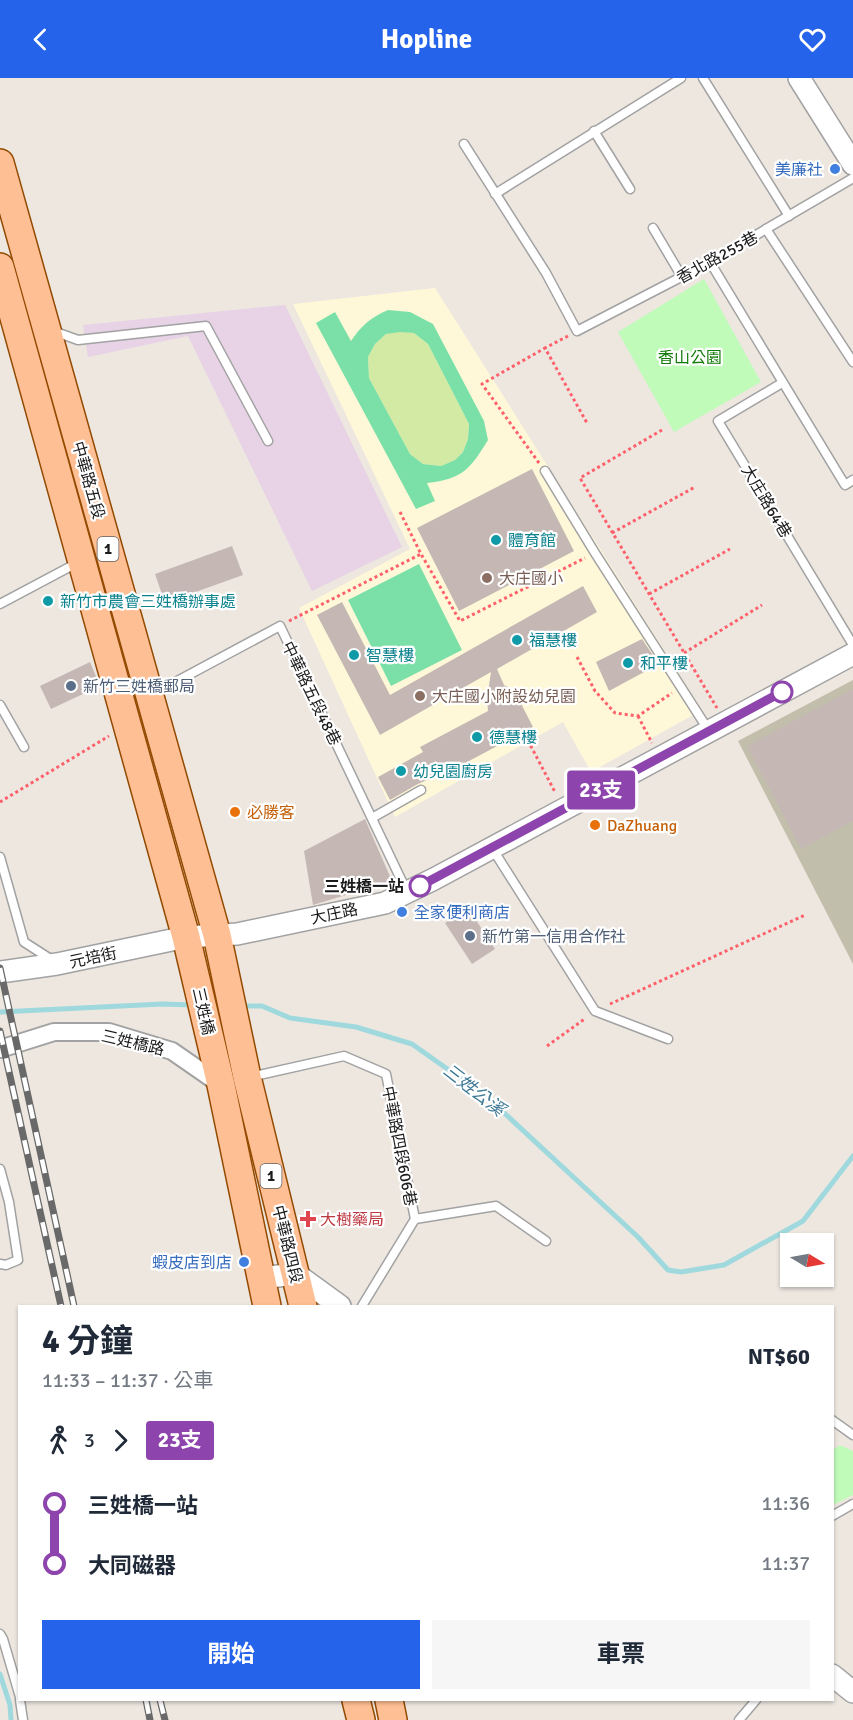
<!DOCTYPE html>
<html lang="zh-TW">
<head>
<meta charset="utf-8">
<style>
  :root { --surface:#fff; --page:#f6f6f7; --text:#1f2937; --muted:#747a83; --accent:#2563eb }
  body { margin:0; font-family:Signika,"Noto Sans TC",sans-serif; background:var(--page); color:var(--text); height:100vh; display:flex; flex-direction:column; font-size:22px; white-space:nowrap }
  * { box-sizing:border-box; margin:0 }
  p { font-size:20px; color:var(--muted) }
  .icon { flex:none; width:33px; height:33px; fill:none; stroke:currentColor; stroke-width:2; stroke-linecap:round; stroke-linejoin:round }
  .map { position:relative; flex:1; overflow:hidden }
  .sheet { position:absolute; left:18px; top:1227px; width:816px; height:396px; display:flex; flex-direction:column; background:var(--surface); border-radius:0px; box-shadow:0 2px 4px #0004 }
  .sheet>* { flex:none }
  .badge { padding:0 12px; border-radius:4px; font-size:21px; line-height:39px }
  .needle { width:39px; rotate:100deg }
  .controls { position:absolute; left:780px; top:1155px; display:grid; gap:12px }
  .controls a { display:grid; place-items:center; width:54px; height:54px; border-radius:0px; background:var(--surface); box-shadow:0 2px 4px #0004; font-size:30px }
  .map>.badge { position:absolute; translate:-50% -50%; box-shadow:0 0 0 3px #fff }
  .legs { display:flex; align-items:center; gap:9px; height:66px; padding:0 24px; font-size:20px }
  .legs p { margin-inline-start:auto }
  .summary { display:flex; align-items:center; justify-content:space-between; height:102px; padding:0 24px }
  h1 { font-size:33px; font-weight:700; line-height:45px }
  .action { display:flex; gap:12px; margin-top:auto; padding:12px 24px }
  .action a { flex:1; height:69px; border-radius:0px; background:var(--accent); color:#fff; font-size:24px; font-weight:700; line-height:69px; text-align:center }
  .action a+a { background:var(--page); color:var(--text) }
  ul { padding:0 24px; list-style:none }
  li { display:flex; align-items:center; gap:21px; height:60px; font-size:22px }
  li i { display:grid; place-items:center; width:9px; height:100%; margin:0 8px; background:currentColor }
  li i::after { content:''; width:15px; height:15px; margin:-8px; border:4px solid; border-radius:50%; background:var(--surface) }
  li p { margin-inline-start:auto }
  li:first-child i { background:linear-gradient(#0000 50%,currentColor 0) }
  li:last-child i { background:linear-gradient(currentColor 50%,#0000 0) }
  header { display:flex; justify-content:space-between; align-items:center; height:78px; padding:0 24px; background:var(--accent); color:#fff; font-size:27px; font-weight:700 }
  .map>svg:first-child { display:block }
  .industrial { fill:#e7d2e6 }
  .education { fill:#fff8d8 }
  .construction { fill:#c2beac }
  .grass { fill:#d2eaa3 }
  .park { fill:#c0fbba }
  .pitch { fill:#7be0a8; fill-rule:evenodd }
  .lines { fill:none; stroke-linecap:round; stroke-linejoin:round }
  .stream { stroke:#9fd9dd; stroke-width:5 }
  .building { fill:#c5b8b4 }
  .service-casing { stroke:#a2a2a2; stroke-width:11 }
  .minor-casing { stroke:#a2a2a2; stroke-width:20 }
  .tertiary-casing { stroke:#a2a2a2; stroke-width:24 }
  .primary-casing { stroke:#934a00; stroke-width:30 }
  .path { stroke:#fe616b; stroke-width:3; stroke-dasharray:3 3; stroke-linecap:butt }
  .service { stroke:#fff; stroke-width:8 }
  .minor { stroke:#fff; stroke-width:16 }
  .tertiary { stroke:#fff; stroke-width:21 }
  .primary { stroke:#ffbf94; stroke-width:27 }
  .rail-casing { stroke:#696969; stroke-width:7 }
  .rail { stroke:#fff; stroke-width:4.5; stroke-dasharray:14; stroke-linecap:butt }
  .line-1-casing { stroke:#fff; stroke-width:14 }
  .line-1 { stroke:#8e44ad; stroke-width:9 }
  .shop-dot { fill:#3f7fe0; stroke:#fff; stroke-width:2 }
  .culture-dot { fill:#0f9aa8; stroke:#fff; stroke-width:2 }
  .education-dot { fill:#8d6e63; stroke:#fff; stroke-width:2 }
  .service-dot { fill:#5c6f8a; stroke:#fff; stroke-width:2 }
  .stop-1-dot { fill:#fff; stroke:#8e44ad; stroke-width:3 }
  .food-dot { fill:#e8710a; stroke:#fff; stroke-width:2 }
  .health-dot { fill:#e0444e; stroke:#fff; stroke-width:2 }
  .labels { text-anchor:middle; stroke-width:4.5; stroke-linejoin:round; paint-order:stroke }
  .shield { fill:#fff; stroke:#5f5f5f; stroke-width:1.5 }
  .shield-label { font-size:15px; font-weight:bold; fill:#1b1b1b }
  .shop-label { font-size:16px; fill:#366cbe; stroke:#fff; text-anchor:end }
  .street-label { font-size:16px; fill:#1b1b1b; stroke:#fff }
  .park-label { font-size:16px; fill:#117b08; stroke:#fff }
  .culture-label { font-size:16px; fill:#0d838f; stroke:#fff; text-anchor:start }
  .education-label { font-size:16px; fill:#785e54; stroke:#fff; text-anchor:start }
  .service-label { font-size:16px; fill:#4e5e75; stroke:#fff; text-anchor:start }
  .food-label { font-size:16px; fill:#c56008; stroke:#fff; text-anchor:start }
  .stop-label { font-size:16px; font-weight:bold; fill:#1b1b1b; stroke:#fff; text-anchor:end }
  .health-label { font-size:16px; fill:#be3a42; stroke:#fff; text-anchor:start }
  .water-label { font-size:18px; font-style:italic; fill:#3e7996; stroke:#fff }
</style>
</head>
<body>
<header><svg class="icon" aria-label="back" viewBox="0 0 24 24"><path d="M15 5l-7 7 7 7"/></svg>Hopline<svg class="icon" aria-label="heart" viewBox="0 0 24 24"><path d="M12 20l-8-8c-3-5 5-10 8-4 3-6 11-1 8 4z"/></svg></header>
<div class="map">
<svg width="853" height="1642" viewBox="0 0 853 1642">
  <rect width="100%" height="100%" fill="#ede7e0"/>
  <path class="industrial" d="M285,227L402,469L312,513L188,258L88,279L83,247Z"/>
  <path class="education" d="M435,210L702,632L591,694L563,644L395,739L299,530L410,471L293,226Z"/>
  <path class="construction" d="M853,602V886L738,663Z"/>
  <path class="grass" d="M400,253L414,255L428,266L469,346L468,361L463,374L455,382L441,388L423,386L410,376L369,300L368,279L375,266L386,256Z"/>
  <g class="park">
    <path d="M704,201L761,304L674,354L618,254Z"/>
    <path d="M840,1367L853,1373V1417L833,1427V1372Z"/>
  </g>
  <g class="pitch">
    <path d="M388,232L410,234L433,246L484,343L488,362C470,391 463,401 427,405L435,423L416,431L316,245L335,234L351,263C361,248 371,239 388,232ZM400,254L414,255L428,266L469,346L468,361L463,374L455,382L441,388L423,386L410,376L369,300L368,279L375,266L386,256Z"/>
    <path d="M419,486L462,572L391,608L348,522Z"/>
  </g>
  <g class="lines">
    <g class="stream">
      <path d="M238,928H262L290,940L356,949L412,966L487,1019L638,1159L668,1192L681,1194L724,1187L803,1143L853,1078"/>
      <path d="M0,934L162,926L193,927"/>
      <path d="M0,1596L10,1627L11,1642"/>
    </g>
  </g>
  <g class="building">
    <path d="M532,391L574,473L459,533L417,450Z"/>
    <path d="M232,468L243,497L165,525L155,496Z"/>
    <path d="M583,508L597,534L497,591L504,607L514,612L533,649L437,700L436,698L418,706L390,722L378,699L423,674L420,669L488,633L487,621L491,594L380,657L317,537L342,524L390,617Z"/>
    <path d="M642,561L659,586L609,613L596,584Z"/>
    <path d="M90,584L100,608L51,631L40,608Z"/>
    <path d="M853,611V743L801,771L747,668Z"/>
    <path d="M365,741L392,803L313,827L304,773Z"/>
    <path d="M468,830L495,871L472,886L445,845Z"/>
  </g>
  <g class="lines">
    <g class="service-casing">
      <g id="service">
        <path d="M703,0L789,138"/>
        <path d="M594,53L630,111"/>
        <path d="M464,66L546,195L577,253L710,184L853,100"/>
        <path d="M495,116L681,0"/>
        <path d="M653,150L682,199"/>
        <path d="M766,151L853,284"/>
        <path d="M710,184L845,407L853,402"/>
        <path d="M53,253L78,262L206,248L268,363"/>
        <path d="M782,305L718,343L853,567"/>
        <path d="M545,393L595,475L709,653"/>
        <path d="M0,526L77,485"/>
        <path d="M153,616L280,548L407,814"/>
        <path d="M0,627L24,669"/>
        <path d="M372,740L421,712"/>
        <path d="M492,770L595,933L668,961"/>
        <path d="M0,779L24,864L52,882"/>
        <path d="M250,999L344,978L386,996L415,1141L496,1128L546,1163"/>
        <path d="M0,1091L9,1124L18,1182L6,1187L0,1186"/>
        <path d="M362,1228L415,1141"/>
        <path d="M832,1342L853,1357"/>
        <path d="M832,1438L853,1426"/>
        <path d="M0,1556L3,1561L20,1619"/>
        <path d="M20,1622L23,1642"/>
        <path d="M739,1642L756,1622"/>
      </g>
    </g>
    <g class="minor-casing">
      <path id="minor" d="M0,971L54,954H109L172,973L221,1007"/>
    </g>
    <g class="tertiary-casing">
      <g id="tertiary">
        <path d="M799,0L853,86"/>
        <path d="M0,894L57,886L186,859L237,856L385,825L434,801L853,576"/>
        <path d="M260,1200L296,1196L340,1228"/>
        <path d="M832,1597L853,1614"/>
      </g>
    </g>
    <g class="primary-casing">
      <g id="primary">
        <path d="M0,85L217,857L247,999L303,1228"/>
        <path d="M0,189L186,859L221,1007L267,1228"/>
        <path d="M356,1622L361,1642"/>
        <path d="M389,1622L393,1642"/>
      </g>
    </g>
    <g class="path">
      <path d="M568,258L545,270L587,345"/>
      <path d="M662,352L580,400L717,630"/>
      <path d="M539,385L482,306L545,270"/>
      <path d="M400,434L421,476L460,543L585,480"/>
      <path d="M612,455L695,409"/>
      <path d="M649,516L730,471"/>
      <path d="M289,543L421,476"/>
      <path d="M684,575L762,527"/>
      <path d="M577,579L595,613L615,635L638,638L672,615"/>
      <path d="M638,638L652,665"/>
      <path d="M525,657L555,714"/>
      <path d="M0,724L109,658"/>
      <path d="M610,926L805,837"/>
      <path d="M547,968L586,940"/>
    </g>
    <use href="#service" class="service"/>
    <use href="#minor" class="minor"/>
    <use href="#tertiary" class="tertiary"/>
    <use href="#primary" class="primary"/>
    <g class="rail-casing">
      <g id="rail">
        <path d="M0,890L74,1228"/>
        <path d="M0,953L61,1228"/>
        <path d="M146,1622L150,1642"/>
        <path d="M160,1622L165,1642"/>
      </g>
    </g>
    <use href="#rail" class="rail"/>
  </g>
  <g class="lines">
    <g class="line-1-casing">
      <path id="line-1" d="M420,808L782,614"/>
    </g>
    <use href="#line-1" class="line-1"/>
  </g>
  <g class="shop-dot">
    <circle cx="835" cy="91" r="6"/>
    <circle cx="402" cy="834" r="6"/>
    <circle cx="244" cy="1184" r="6"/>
  </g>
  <g class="culture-dot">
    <circle cx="496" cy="462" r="6"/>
    <circle cx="48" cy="523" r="6"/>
    <circle cx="517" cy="562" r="6"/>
    <circle cx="354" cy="577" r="6"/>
    <circle cx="628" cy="585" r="6"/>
    <circle cx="477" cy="659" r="6"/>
    <circle cx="401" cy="693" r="6"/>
  </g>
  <g class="education-dot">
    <circle cx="487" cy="500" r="6"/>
    <circle cx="420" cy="618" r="6"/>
  </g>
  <g class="service-dot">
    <circle cx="71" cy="608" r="6"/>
    <circle cx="470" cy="858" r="6"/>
  </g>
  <g class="stop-1-dot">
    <circle cx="782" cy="614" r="10"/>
    <circle cx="420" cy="808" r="10"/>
  </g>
  <g class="food-dot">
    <circle cx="235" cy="734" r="6"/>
    <circle cx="595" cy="747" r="6"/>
  </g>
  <path class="health-dot" d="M305 1132h6v6h6v6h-6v6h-6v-6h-6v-6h6z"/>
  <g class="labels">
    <g class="shield">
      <rect x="97.5" y="459" width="21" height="24" rx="4.5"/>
      <rect x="260.5" y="1086" width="21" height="24" rx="4.5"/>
    </g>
    <g class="shield-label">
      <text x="108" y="476">1</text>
      <text x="271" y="1103">1</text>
    </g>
    <g class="shop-label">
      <text x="823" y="97">美廉社</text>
      <text x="414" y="840" text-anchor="start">全家便利商店</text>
      <text x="232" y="1190">蝦皮店到店</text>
    </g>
    <g class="street-label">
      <text transform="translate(717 179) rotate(-29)" y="6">香北路255巷</text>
      <text transform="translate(89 402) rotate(74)" y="6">中華路五段</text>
      <text transform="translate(767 423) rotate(59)" y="6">大庄路64巷</text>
      <text transform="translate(312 615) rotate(64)" y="6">中華路五段48巷</text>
      <text transform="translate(334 835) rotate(-12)" y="6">大庄路</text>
      <text transform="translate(93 879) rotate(-12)" y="6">元培街</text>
      <text transform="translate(204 933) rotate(77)" y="6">三姓橋</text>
      <text transform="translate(133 964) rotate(13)" y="6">三姓橋路</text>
      <text transform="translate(400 1068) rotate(79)" y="6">中華路四段606巷</text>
      <text transform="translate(288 1166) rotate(76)" y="6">中華路四段</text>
    </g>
    <g class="park-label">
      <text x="690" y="285">香山公園</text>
    </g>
    <g class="culture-label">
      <text x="508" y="468">體育館</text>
      <text x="60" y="529">新竹市農會三姓橋辦事處</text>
      <text x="529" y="568">福慧樓</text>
      <text x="366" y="583">智慧樓</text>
      <text x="640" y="591">和平樓</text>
      <text x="489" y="665">德慧樓</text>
      <text x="413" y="699">幼兒園廚房</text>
    </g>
    <g class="education-label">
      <text x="499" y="506">大庄國小</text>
      <text x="432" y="624">大庄國小附設幼兒園</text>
    </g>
    <g class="service-label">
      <text x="83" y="614">新竹三姓橋郵局</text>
      <text x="482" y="864">新竹第一信用合作社</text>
    </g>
    <g class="food-label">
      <text x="247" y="740">必勝客</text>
      <text x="607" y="753">DaZhuang</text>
    </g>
    <g class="stop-label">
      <text x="404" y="814">三姓橋一站</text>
    </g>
    <g class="health-label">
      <text x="320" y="1147">大樹藥局</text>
    </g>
    <g class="water-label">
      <text transform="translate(474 1012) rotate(38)" y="6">三姓公溪</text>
    </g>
  </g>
</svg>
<div class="controls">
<a><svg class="needle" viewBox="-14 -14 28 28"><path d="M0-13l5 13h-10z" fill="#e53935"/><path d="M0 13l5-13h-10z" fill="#747a83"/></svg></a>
</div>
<b class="badge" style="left:601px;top:712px;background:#8e44ad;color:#fff">23支</b>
<section class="sheet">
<div class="summary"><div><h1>4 分鐘</h1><p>11:33 – 11:37 · 公車</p></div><b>NT$60</b></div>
<div class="legs"><svg class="icon" aria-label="walk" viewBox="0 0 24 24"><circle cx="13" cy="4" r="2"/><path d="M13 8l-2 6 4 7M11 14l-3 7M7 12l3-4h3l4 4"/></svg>3<svg class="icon" aria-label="forward" viewBox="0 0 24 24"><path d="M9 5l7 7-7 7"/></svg><b class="badge" style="background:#8e44ad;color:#fff">23支</b></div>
<ul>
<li><i style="color:#8e44ad"></i><b>三姓橋一站</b><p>11:36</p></li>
<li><i style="color:#8e44ad"></i><b>大同磁器</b><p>11:37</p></li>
</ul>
<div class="action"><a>開始</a><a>車票</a></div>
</section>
</div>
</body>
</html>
